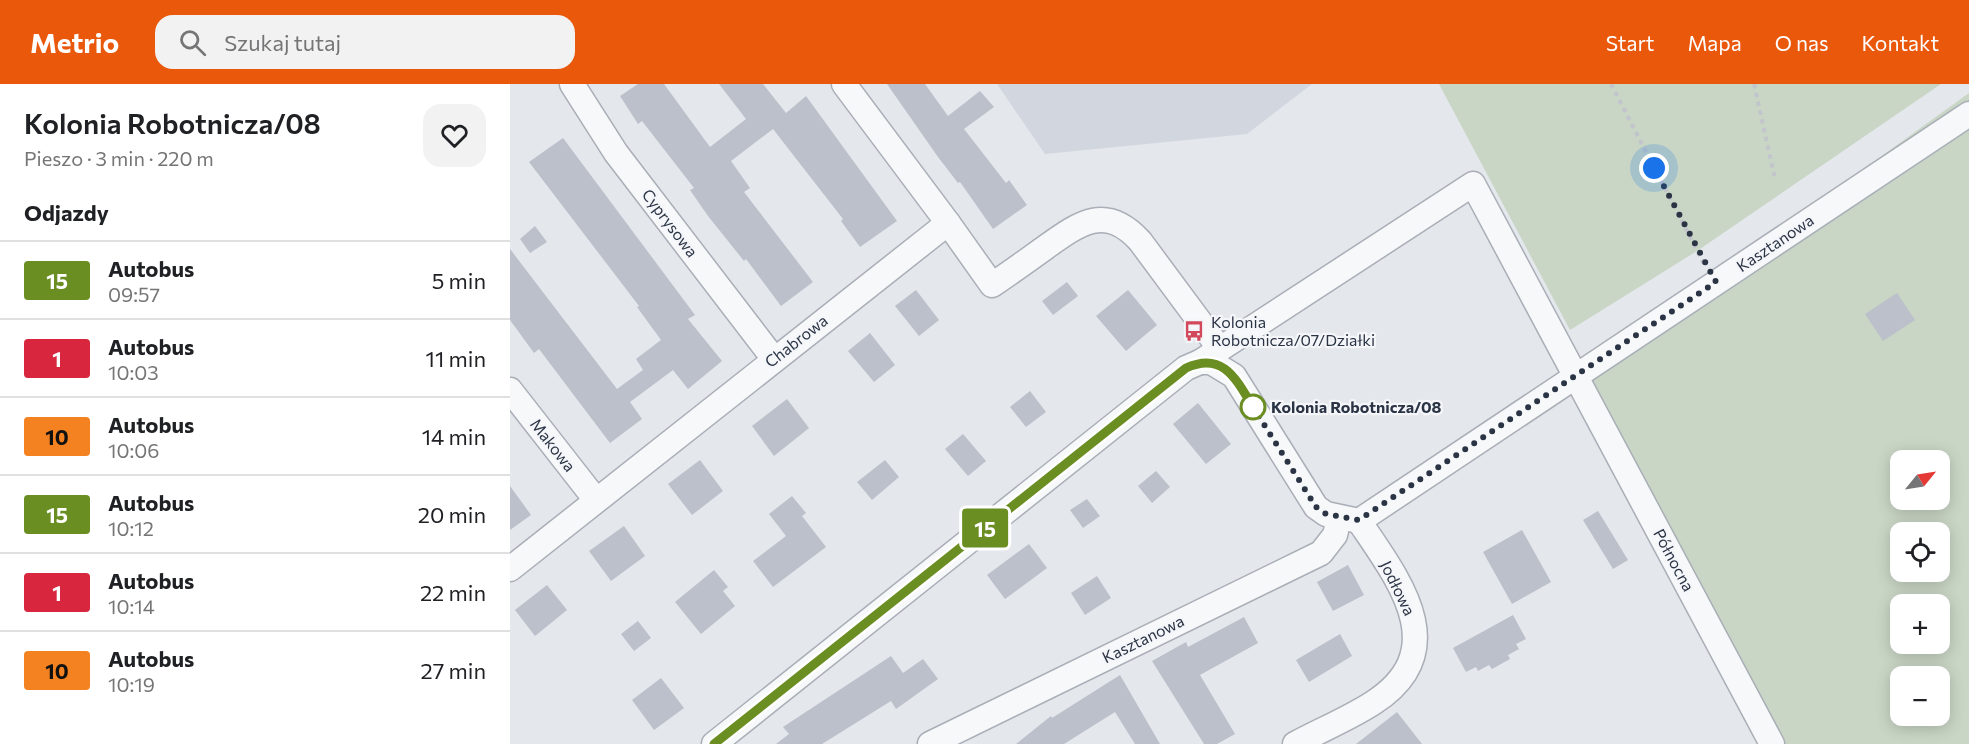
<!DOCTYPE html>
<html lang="pl">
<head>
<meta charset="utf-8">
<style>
  :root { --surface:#fff; --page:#f2f2f2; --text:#202124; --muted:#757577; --line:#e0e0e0; --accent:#ea580c }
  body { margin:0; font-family:Commissioner,sans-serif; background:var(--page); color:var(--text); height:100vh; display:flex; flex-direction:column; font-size:22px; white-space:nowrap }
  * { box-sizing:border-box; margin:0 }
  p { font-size:20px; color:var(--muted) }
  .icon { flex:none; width:33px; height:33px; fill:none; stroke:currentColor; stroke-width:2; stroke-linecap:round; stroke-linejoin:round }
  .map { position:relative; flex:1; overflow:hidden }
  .side { display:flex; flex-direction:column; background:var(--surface); width:510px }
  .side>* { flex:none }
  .badge { padding:0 12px; border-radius:4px; font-size:21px; line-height:39px }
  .needle { width:39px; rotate:60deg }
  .controls { position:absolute; left:1380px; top:366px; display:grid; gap:12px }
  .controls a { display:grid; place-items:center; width:60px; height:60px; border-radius:12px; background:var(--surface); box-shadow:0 3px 15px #0003; font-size:30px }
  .you { position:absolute; width:30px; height:30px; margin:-15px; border:4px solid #fff; border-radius:50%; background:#1a73e8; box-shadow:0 0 0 9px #1a73e833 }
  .map>.badge { position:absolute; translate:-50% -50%; box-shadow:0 0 0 3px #fff }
  h2 { padding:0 24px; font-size:22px; line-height:54px }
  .round { display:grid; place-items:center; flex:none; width:63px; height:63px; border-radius:18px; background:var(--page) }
  .summary { display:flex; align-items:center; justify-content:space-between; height:102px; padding:0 24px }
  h1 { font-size:28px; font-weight:600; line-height:45px }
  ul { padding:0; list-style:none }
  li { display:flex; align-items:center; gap:18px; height:78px; padding:0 24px; border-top:2px solid var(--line) }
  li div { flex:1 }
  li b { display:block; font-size:22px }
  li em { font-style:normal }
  li .badge { min-width:66px; font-weight:700; text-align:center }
  header { display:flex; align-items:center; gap:36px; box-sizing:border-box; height:84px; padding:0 30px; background:var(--accent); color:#fff }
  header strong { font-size:28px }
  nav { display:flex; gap:33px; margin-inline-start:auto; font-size:21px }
  .search { width:420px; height:54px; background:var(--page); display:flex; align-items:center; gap:15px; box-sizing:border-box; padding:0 21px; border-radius:18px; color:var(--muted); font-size:22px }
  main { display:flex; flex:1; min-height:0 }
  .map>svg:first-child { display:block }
  .built { fill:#d2d6de }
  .green { fill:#c9d6c5; fill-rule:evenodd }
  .building { fill:#bbc0ca }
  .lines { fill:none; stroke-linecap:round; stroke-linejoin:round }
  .minor-casing { stroke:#a9aeb7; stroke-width:27 }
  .path { stroke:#c2c5cb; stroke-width:4; stroke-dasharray:4.5 4.5; stroke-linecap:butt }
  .minor { stroke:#f7f8fa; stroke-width:24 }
  .line-casing { stroke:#fff; stroke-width:14 }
  .line { stroke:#6b8e23; stroke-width:9 }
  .walk { stroke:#2b3445; stroke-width:6; stroke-dasharray:0 10.8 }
  .stop-dot { fill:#fff; stroke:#6b8e23; stroke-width:3 }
  .labels { text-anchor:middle; stroke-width:4.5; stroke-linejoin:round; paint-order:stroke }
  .street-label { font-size:16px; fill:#2b3445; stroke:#f4f6f9 }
  .poi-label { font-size:16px; fill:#2b3445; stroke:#f4f6f9; text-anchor:start }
  .stop-label { font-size:16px; font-weight:bold; fill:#2b3445; stroke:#f4f6f9; text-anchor:start }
</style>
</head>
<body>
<header>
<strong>Metrio</strong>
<div class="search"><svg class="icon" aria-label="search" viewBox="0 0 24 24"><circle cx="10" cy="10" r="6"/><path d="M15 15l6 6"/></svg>Szukaj tutaj</div>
<nav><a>Start</a><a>Mapa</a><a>O nas</a><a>Kontakt</a></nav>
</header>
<main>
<section class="side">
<div class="summary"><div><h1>Kolonia Robotnicza/08</h1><p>Pieszo · 3 min · 220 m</p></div><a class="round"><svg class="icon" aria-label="heart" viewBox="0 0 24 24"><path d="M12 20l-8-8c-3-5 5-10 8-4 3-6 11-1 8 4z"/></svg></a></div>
<h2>Odjazdy</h2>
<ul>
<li><span class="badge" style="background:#6b8e23;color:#fff">15</span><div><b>Autobus</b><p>09:57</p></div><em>5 min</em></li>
<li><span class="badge" style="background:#d7263d;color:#fff">1</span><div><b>Autobus</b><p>10:03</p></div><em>11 min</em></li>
<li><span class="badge" style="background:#f58220;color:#111">10</span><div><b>Autobus</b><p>10:06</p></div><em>14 min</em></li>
<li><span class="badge" style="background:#6b8e23;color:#fff">15</span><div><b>Autobus</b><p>10:12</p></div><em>20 min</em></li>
<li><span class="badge" style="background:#d7263d;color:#fff">1</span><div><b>Autobus</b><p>10:14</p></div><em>22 min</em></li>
<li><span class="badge" style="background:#f58220;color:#111">10</span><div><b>Autobus</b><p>10:19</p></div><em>27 min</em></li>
</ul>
</section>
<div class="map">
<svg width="1459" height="660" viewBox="0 0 1459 660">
  <rect width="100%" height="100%" fill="#e4e7ec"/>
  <path class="built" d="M487,0H802L737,50L535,70Z"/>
  <g class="green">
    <path d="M929,0H1431L1187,167L1060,246Z"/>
    <path d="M1459,9V660H1262L1065,293ZM1390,376H1430V416H1390ZM1390,448H1430V488H1390ZM1390,520H1430V560H1390ZM1390,592H1430V632H1390Z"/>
  </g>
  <g class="building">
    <path d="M128,0H154L200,63L236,35L209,0H253L276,29L296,12L387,137L350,163L331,137L333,135L263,45L221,77L240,104L234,108L303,198L271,222L236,175L234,177L198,132L180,106L184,104L132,37L128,40L110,12Z"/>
    <path d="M377,0H415L438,32L470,7L484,23L454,45L496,99L499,96L517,121L483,145L450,98L448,99L428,73Z"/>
    <path d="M53,54L185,231L178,235L212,277L178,305L163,286L120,318L132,335L100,359L29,265L24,269L0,236V165L107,305L133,286L126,275L151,256L127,223L129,222L19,78Z"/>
    <path d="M25,142L37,158L20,169L10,155Z"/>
    <path d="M557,198L568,212L543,231L532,217Z"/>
    <path d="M406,206L429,236L409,252L385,222Z"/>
    <path d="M618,206L647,241L616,267L586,232Z"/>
    <path d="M1387,209L1405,236L1373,257L1355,230Z"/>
    <path d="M360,249L385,281L364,298L338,267Z"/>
    <path d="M520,307L536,328L516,343L500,323Z"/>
    <path d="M277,315L299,344L264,372L242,342Z"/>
    <path d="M688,319L721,360L696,380L663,340Z"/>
    <path d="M453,350L476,377L458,392L435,365Z"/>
    <path d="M190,376L213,407L182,431L158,400Z"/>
    <path d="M375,376L389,393L362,416L347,398Z"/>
    <path d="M646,387L660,403L642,419L628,402Z"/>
    <path d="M0,402L21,431L0,446Z"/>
    <path d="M282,412L296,429L292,432L316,463L263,503L243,477L276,452L259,430Z"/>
    <path d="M577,415L590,432L573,444L560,426Z"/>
    <path d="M1088,427L1118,476L1103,485L1073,436Z"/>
    <path d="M114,442L135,472L101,497L79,467Z"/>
    <path d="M1012,446L1041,498L1002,520L973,468Z"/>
    <path d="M519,460L537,484L495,515L477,491Z"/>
    <path d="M838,481L854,511L823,527L807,498Z"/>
    <path d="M204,486L218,503L213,507L225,522L191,550L165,518Z"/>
    <path d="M587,492L601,514L575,531L561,509Z"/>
    <path d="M37,501L57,526L25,552L5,526Z"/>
    <path d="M1003,531L1016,555L1006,560L1009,565L998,571L1000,575L982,585L979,581L968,587L966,583L956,588L943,564Z"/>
    <path d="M734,533L748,559L690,591L725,650L707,660H694L642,577L676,558L678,563Z"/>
    <path d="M128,537L141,554L124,567L111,550Z"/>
    <path d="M830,550L842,572L799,598L786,576Z"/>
    <path d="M381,572L393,589L413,575L428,595L386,625L381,617L312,660H266L279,650L273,643Z"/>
    <path d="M610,591L650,660H625L605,628L554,660H506L541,632L542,634Z"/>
    <path d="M151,594L174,624L144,646L122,616Z"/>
    <path d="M887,628L912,660H846Z"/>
  </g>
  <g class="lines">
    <g class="minor-casing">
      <g id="minor">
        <path d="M62,0L106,69L264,275"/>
        <path d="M438,139L482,201C500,189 518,176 536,163C571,138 596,120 630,157L710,265"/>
        <path d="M690,278H701L724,292L806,423L816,430L849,437L1459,30"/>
        <path d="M0,306L86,416"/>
        <path d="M0,485L438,139L334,0"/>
        <path d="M204,660L676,284L690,278L963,100L1262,660"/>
        <path d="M420,660L811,469L825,451L829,434"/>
        <path d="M785,660C811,646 838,635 863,619C945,566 888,495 849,437"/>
      </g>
    </g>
    <g class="path">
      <path d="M1101,0L1194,180"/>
      <path d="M1244,0L1265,95"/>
    </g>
    <use href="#minor" class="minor"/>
  </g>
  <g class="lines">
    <g class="line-casing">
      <path id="line" d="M204,660L676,284C713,267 726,295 743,323"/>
    </g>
    <use href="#line" class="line"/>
    <path class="walk" d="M743,323L806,423L816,430L849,436L1206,198L1144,84"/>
  </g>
  <defs>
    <g id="bus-bare" transform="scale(1.62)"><path d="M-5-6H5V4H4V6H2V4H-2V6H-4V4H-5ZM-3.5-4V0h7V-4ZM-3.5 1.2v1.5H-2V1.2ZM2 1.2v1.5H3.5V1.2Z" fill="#d1495b" stroke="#f4f6f9" stroke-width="2.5" paint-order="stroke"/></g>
  </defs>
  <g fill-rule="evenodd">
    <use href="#bus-bare" x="684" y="247"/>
  </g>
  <circle class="stop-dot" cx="743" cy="323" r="12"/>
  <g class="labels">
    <g class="street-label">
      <text transform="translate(160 139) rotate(53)" y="6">Cyprysowa</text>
      <text transform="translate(1265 159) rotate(-34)" y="6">Kasztanowa</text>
      <text transform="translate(286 257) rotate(-38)" y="6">Chabrowa</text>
      <text transform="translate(43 361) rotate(52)" y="6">Makowa</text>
      <text transform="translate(1164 476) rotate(62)" y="6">Północna</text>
      <text transform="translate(888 504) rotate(64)" y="6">Jodłowa</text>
      <text transform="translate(633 555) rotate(-26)" y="6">Kasztanowa</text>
    </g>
    <g class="poi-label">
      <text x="701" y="244">Kolonia<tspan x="701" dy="18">Robotnicza/07/Działki</tspan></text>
    </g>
    <g class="stop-label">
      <text x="761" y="329">Kolonia Robotnicza/08</text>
    </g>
  </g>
</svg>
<div class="controls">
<a><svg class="needle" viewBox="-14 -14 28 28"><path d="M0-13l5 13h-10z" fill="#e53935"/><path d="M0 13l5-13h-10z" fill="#757577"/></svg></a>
<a><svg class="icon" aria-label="locate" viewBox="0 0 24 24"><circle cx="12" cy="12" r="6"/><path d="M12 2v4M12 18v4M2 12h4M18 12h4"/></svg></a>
<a>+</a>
<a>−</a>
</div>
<div class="you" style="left:1144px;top:84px"></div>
<b class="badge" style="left:475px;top:444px;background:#6b8e23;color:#fff">15</b>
</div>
</main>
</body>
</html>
